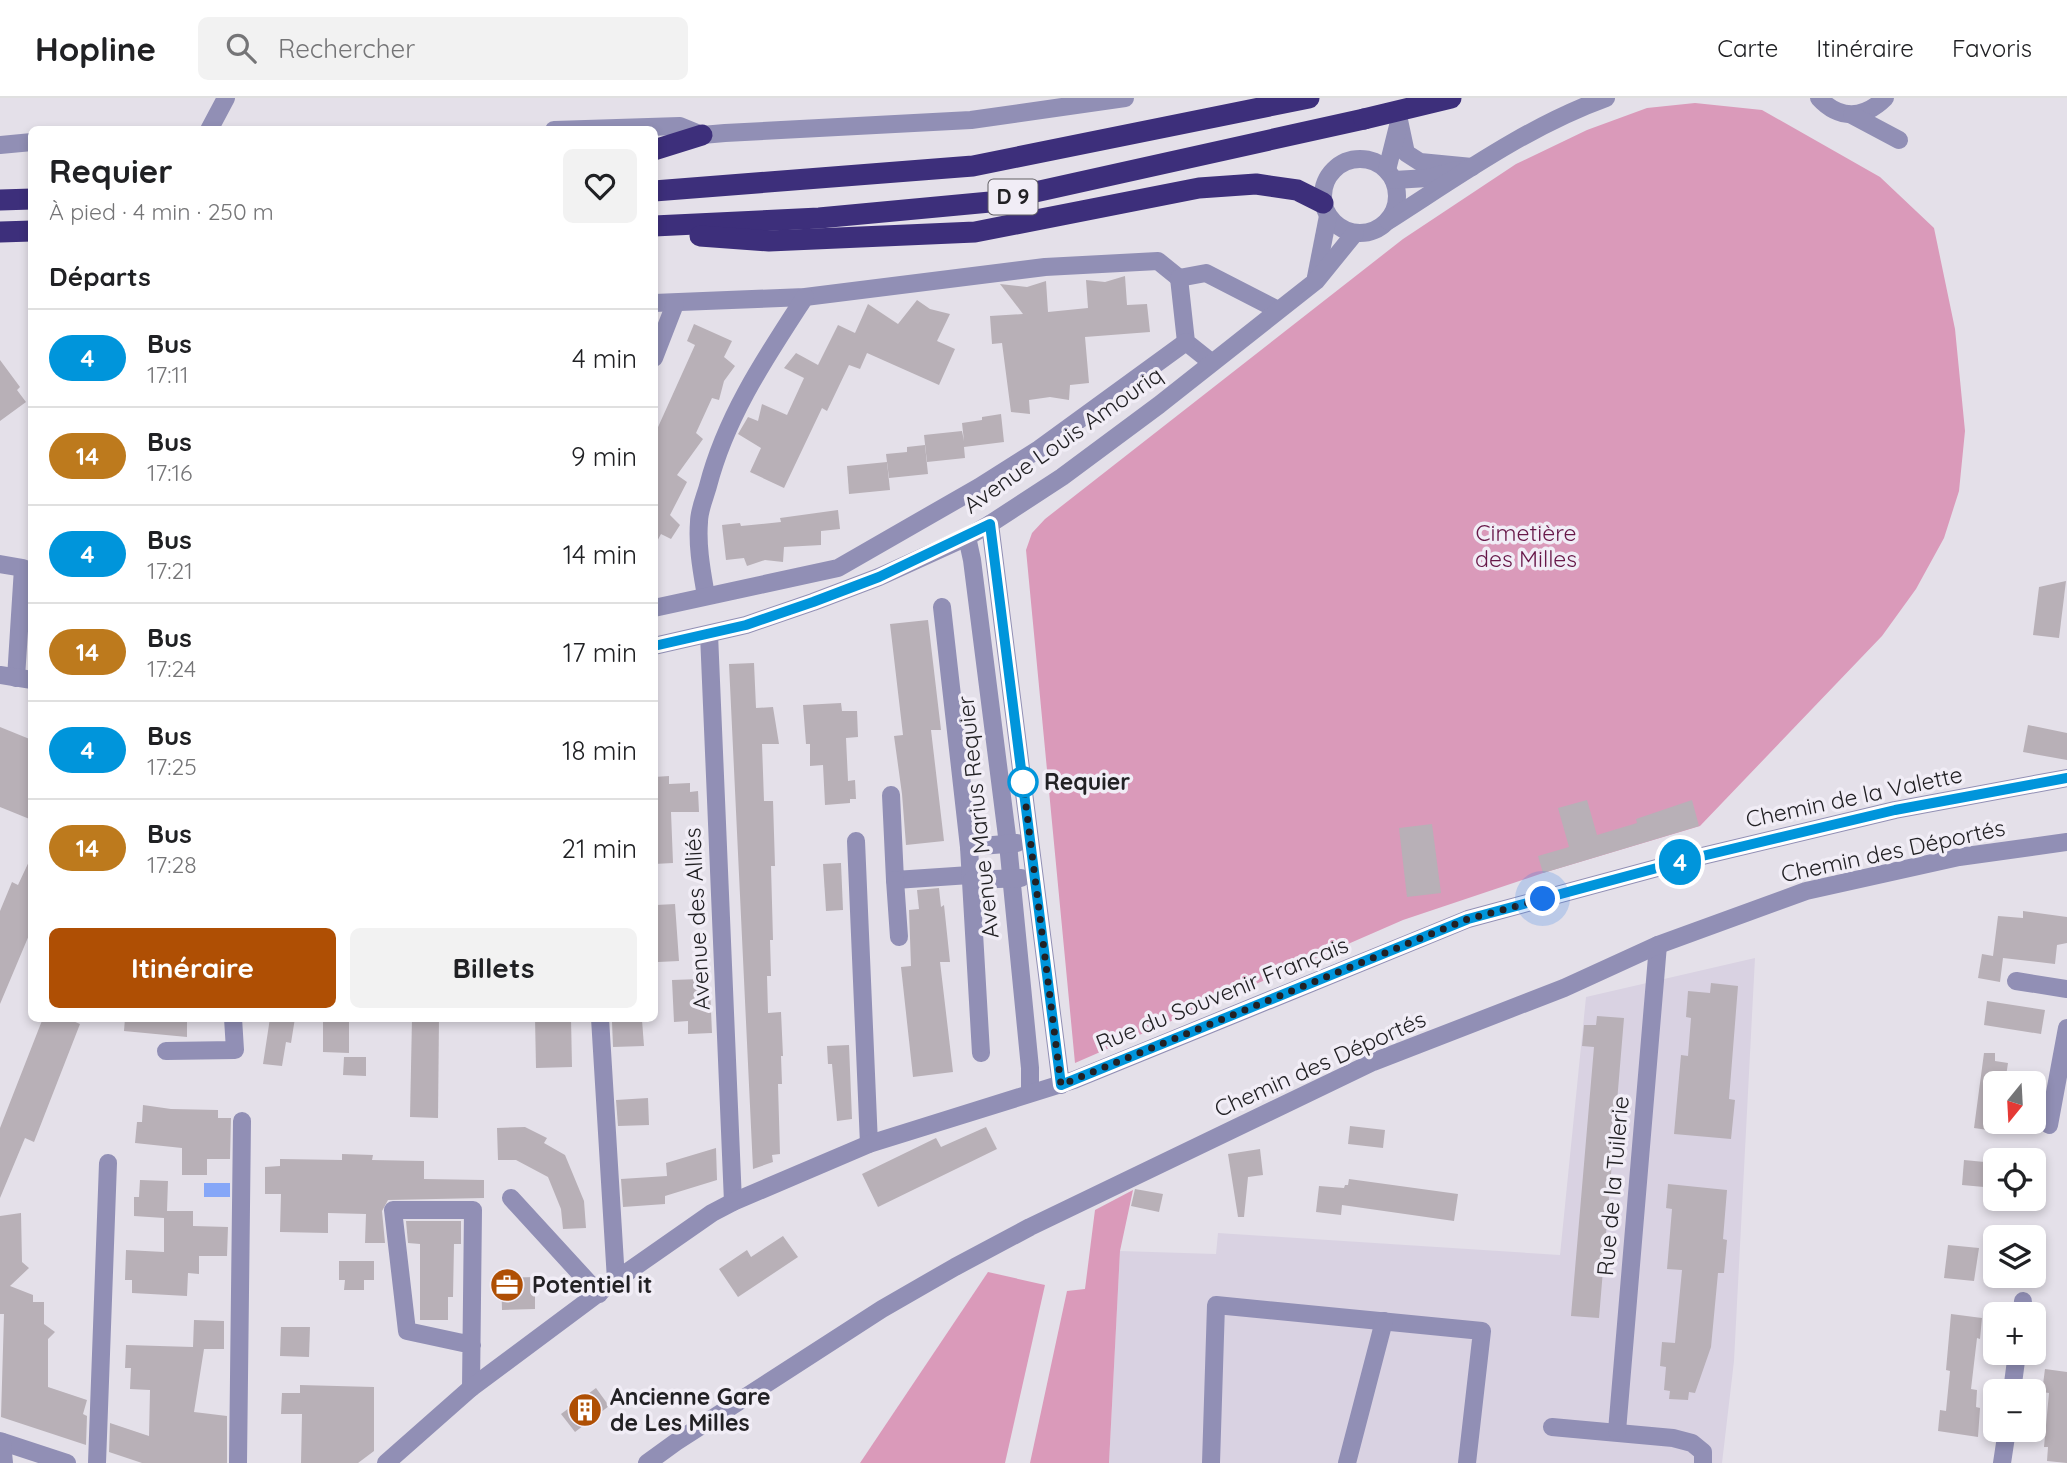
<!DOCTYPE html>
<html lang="fr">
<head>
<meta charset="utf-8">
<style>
  :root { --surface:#fff; --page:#f2f2f2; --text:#202124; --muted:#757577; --line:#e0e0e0; --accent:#af4f04 }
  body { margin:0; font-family:Quicksand,sans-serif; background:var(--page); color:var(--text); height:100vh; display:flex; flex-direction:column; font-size:26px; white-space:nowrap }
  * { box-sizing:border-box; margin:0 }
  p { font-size:23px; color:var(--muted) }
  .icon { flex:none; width:38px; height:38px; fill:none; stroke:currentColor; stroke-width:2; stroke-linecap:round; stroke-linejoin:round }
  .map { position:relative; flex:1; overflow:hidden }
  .panel { position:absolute; left:28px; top:28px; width:630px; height:896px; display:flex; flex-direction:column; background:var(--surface); border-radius:10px; box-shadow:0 4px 10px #0003 }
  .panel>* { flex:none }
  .badge { padding:0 14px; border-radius:23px; font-size:24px; line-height:46px }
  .needle { width:46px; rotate:198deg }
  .tools { position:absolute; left:1983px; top:973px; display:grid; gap:14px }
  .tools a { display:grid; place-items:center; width:63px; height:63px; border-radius:10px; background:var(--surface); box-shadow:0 4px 10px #0003; font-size:35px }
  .you { position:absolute; width:35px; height:35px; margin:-18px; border:5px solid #fff; border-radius:50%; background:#1a73e8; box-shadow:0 0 0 10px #1a73e833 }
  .map>.badge { position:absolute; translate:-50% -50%; box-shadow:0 0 0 4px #fff }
  h2 { padding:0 21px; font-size:26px; line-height:63px }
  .round { display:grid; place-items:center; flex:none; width:74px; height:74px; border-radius:10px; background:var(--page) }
  .head { display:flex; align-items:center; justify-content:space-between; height:119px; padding:0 21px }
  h1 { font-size:33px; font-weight:800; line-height:52px }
  .action { display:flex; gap:14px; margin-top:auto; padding:14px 21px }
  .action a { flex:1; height:80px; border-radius:10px; background:var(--accent); color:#fff; font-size:28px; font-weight:800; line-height:80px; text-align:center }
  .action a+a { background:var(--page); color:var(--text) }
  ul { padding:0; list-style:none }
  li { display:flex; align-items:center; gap:21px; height:98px; padding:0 21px; border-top:2px solid var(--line) }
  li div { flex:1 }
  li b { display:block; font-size:26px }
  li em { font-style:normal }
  li .badge { min-width:77px; font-weight:700; text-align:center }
  header { display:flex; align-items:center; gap:42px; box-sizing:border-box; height:98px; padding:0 35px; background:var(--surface); border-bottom:2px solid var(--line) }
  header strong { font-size:33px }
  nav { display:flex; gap:38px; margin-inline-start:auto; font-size:24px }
  .search { width:490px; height:63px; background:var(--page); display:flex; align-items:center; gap:18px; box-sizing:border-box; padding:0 24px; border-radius:10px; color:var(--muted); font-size:26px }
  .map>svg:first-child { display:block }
  .built { fill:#d9d2e2 }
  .green { fill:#da9aba }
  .water { fill:#86a7f8 }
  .building { fill:#b8b0b7 }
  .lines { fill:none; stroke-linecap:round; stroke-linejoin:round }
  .minor { stroke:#918fb5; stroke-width:18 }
  .highway { stroke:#3d2f7b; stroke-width:21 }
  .highway-bridge { stroke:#3d2f7b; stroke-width:21 }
  .line-casing { stroke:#fff; stroke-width:16 }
  .line { stroke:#0095db; stroke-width:10 }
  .walk { stroke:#222124; stroke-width:7; stroke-dasharray:0 12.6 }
  .stop-dot { fill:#fff; stroke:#0095db; stroke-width:3.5 }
  .labels { text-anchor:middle; stroke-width:7; stroke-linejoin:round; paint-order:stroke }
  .shield { fill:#f1edf6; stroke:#605e63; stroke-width:2 }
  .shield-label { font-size:21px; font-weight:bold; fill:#222124 }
  .street-label { font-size:23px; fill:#222124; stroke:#f1edf6 }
  .park-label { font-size:23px; fill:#671748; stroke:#f1edf6 }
  .stop-label { font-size:23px; font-weight:bold; fill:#222124; stroke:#f1edf6; text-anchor:start }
  .poi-label { font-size:23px; font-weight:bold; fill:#222124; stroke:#f1edf6; text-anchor:start }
</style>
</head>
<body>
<header>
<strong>Hopline</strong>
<div class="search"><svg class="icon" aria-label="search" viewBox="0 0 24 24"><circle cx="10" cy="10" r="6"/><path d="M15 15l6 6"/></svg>Rechercher</div>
<nav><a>Carte</a><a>Itinéraire</a><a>Favoris</a></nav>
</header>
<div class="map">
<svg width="2067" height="1365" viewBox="0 0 2067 1365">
  <rect width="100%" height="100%" fill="#e4e0e9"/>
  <path class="built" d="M1755,860L1734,1263L1722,1365H1109L1120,1153L1216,1156L1218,1135L1560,1157L1586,899Z"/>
  <g class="green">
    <path d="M1695,5L1762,12L1880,79L1934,130L1955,231L1965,333L1959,393L1944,440L1916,491L1882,538L1700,728L1543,775L1403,822L1075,965L1026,452L1032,435L1045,421L1403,141L1516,66L1587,32L1647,10Z"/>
    <path d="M1133,1092L1120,1153L1109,1365H1030L1067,1193L1085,1191L1095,1112Z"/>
    <path d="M988,1174L1045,1187L1005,1365H860Z"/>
  </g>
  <rect class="water" x="204" y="1085" width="26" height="14"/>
  <g class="building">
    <path d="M1125,178L1127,207L1147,206L1150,234L1085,239L1089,285L1070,287L1069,302L1050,299L1029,302L1030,316L1011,314L1002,245L992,246L990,218L1023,216L1000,186L1027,189L1046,183L1048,214L1088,210L1086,182L1105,184Z"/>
    <path d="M917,202L930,211L950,216L937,243L955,251L939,287L867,255L860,271L849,267L827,313L822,310L784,390L750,374L761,350L738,336L748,319L758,323L762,306L787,317L804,280L784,270L796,255L818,267L838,227L855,235L868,206L898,226Z"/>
    <path d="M694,226L732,243L724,259L735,268L724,283L719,302L712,300L696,335L703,341L677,377L687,384L670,417L680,427L671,441L661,436L654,449V338L695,247L687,243Z"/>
    <path d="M0,262L20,289L17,292L26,304L0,323Z"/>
    <path d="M1001,316L1004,344L964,349L965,360L927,364L924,337L962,333L964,343L962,325L982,322V319Z"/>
    <path d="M925,347L928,376L889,380L886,356L907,354V349Z"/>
    <path d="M887,364L890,392L849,396L847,368Z"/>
    <path d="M838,412L840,431L821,433V447L784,449L783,464L765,462L747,468L744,460L726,462L722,427L740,425L741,428L781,424L780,420Z"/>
    <path d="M2066,483L2059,540L2033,537L2039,489Z"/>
    <path d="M928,522L941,632H931L944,743L906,747L902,696L894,638L903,637L890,526Z"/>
    <path d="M754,565L756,610L773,609L779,646H762L764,703H773L775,768H771L773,842H770L771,878H767L768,915L781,914L783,958H781L782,986H778L780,1056L772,1057L773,1064L753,1071L729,566Z"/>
    <path d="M841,605L842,613H857L858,639L846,640L848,683L855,682L856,701H850V705L825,707L823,667L810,668V646H806L803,607Z"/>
    <path d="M2028,627L2067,635V662L2023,654Z"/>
    <path d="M0,629L32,642V722L0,709Z"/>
    <path d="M669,678V686L690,685V694L698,693L699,714H671L673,765L654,766V679Z"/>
    <path d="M1587,702L1597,737L1637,725L1636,721L1692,702L1699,728L1543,775L1538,758L1569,749L1558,710Z"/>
    <path d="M1432,726L1441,795L1407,799L1399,730Z"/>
    <path d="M32,757V830L0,906V813L12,784L18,787Z"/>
    <path d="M841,765L843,812L826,813L823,766Z"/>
    <path d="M939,790L941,809L944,807L950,864H940L953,974L913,979L901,869L911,868L909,812L919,811L917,792Z"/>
    <path d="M675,806L679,863L658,864L657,837H654L656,807Z"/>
    <path d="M2023,813L2067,819V845L2057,847L2055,866L2003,860L2000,884L1978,880L1982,856L1993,858L1998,818L2023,820Z"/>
    <path d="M700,881V891L710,890L712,935L688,936V923L674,924L672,882Z"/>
    <path d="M1711,885L1738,888L1729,1001L1735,1002L1731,1041L1674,1036L1681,957L1688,958L1691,920L1686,919L1688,893L1710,895Z"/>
    <path d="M1987,903L2045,912L2041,936L1984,927Z"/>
    <path d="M1597,918L1624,920L1599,1220L1571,1218L1594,949L1582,948L1584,927H1596Z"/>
    <path d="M43,920H66L80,926L34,1044L25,1040L0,1100V1030Z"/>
    <path d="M125,920H187V939L124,933Z"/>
    <path d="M270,920H295L291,945L286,944L282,968L263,966Z"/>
    <path d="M323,920H349V955L323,954Z"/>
    <path d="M412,920H439L438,1020L410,1019Z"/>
    <path d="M535,920H571L572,969L536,970Z"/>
    <path d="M642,922L644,948L613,949L612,924Z"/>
    <path d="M849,947L852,1021L837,1023L832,966H828L827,948Z"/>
    <path d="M1984,955H1995V963L2008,965L2005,985H1995V1033L1974,1030Z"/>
    <path d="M344,959H366V978L343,977Z"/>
    <path d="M648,1000L649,1027L618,1028L616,1002Z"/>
    <path d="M143,1007L171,1011L218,1012V1020H231L230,1061H207V1077H182V1050L135,1045L137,1024H142Z"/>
    <path d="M1350,1028L1385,1032L1383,1050L1348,1046Z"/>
    <path d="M525,1029L547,1040L544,1045L565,1057L584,1103L586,1130L563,1131L561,1111L548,1079L516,1062H498L497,1030Z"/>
    <path d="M986,1029L997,1051L878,1109L862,1076L936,1040L941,1049Z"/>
    <path d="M716,1050L717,1082L665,1098V1106L623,1109L621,1081L667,1078L666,1065Z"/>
    <path d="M1260,1051L1263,1077L1248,1079L1244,1119H1238L1228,1056Z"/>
    <path d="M342,1056L373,1057L372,1062L424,1063V1081L484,1082V1100L388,1102L382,1113L385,1145H365L366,1116L328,1115V1135L280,1134L281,1096H265V1069L280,1068V1061L342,1062Z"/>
    <path d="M1964,1062L1995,1065V1090L1962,1087Z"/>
    <path d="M1349,1081L1458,1096L1454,1123L1342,1107L1341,1117L1316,1114L1319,1088L1344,1090L1345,1087H1348Z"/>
    <path d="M140,1082L168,1083L167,1113H193V1128L228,1129L227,1158H199V1176L188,1175L187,1198L132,1195V1182H125L126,1152L164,1154V1120L134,1118V1099H139Z"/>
    <path d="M1668,1086L1727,1092L1723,1141L1727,1142L1724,1175H1718L1711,1249L1695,1295L1689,1294L1688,1302L1669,1301L1670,1293L1664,1292L1666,1269L1660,1268L1662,1244L1675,1245L1682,1172L1667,1171L1672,1111L1666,1110Z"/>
    <path d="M1135,1091L1163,1096L1159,1114L1131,1108Z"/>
    <path d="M21,1115L22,1164L29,1170L10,1188L33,1197V1204H44V1226L55,1234L48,1241V1289L87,1302L83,1316L87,1318L86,1347L1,1319L4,1216H0V1118Z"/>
    <path d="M406,1123H461V1146H454L453,1199H448V1222H420V1146L408,1145Z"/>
    <path d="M783,1138L798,1159L738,1199L719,1171L747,1152L751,1159Z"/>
    <path d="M1948,1147L1979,1150L1974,1183L1944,1180Z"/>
    <path d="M339,1163H374V1182H364V1192H344L345,1182H339Z"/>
    <path d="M535,1179V1211L502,1212L501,1180Z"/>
    <path d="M1951,1216L1982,1220L1980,1241L1977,1240L1971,1291L1977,1292L1976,1309L1980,1310L1978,1339L1938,1333L1940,1312L1946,1313L1950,1273L1946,1272Z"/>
    <path d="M194,1222L224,1223V1251H204L194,1314L227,1318V1365H142L109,1354L110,1325L149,1338L150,1292L130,1291L131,1270H125L126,1247L193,1249Z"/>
    <path d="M281,1229H310L309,1259L280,1258Z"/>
    <path d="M2045,1271L2067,1274V1365L2047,1363L2048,1349H2044L2049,1295L2042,1294Z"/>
    <path d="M300,1287L374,1289V1353L358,1365H301L302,1316H281L282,1295H300Z"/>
    <path d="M596,1290L609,1308L575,1334L561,1316Z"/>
  </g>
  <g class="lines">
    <g class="minor">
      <path d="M1819,0C1839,22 1864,21 1885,0"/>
      <path d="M1852,17L1899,42"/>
      <path d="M1399,22L1406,55L1420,64L1472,69"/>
      <path d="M209,32L226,0"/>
      <path d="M554,32L680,28L702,37L725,35L971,22L1125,0"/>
      <path d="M0,47L32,44"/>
      <circle cx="1360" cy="98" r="37"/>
      <path d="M1387,72L1398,28"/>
      <path d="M1394,82L1428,80L1458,72"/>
      <path d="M1388,123C1457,79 1528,28 1606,0"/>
      <path d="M1316,179L1328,118"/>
      <path d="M654,205L805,199L1045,169L1158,163L1179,180"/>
      <path d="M654,260L675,206"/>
      <path d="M1211,264L1186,244L1179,180L1206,175L1278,212"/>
      <path d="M990,426L1061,987"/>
      <path d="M967,439L972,462L1008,746L1030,970V995"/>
      <path d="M0,466L23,470L16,580"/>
      <path d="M706,498C702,474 697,449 699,424C699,412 705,399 708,388C726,318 766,259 805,199"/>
      <path d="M942,509L969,749L1017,745"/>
      <path d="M654,510L838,470L979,389L1039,351L1186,244"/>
      <path d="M709,536L733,1104"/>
      <path d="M654,548L746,527L813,504L879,479L967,439L990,426L1062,379L1159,307L1316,183L1355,135"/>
      <path d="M0,577L32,582"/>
      <path d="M891,697L895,782L970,777"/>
      <path d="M856,743L869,1046"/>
      <path d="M969,749L981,955"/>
      <path d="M895,782L899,839"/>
      <path d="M972,782L1021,780"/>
      <path d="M2016,883L2067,891"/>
      <path d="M600,920L616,1182"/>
      <path d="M166,953L235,952L233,920"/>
      <path d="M2049,1027L2067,930"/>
      <path d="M511,1100L599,1196"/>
      <path d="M2022,1216L2023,1203"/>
      <path d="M471,1290L473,1112H393L407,1233L472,1247"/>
      <path d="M2012,1293L2017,1255"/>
      <path d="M1552,1329L1673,1340L1692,1345L1703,1354V1365"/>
      <path d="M1617,1333L1658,847"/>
      <path d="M0,1343L67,1365"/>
      <path d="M2,1344L4,1365"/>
      <path d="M97,1365L108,1065"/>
      <path d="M238,1365L242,1023"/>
      <path d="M386,1365L471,1290L616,1182L712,1115L733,1104L869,1046L1074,982L1468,821L1694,760L1895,712L2067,680"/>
      <path d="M647,1365L676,1344L882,1211L955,1169L1030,1129L1373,964L1564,890L1658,847L1806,793L1959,759L2067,744"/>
      <path d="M1211,1365L1216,1207L1482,1233L1467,1365"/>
      <path d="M1347,1365L1384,1223"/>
      <path d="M2002,1365L2007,1332"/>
    </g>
    <g class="highway">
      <path d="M654,52L702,37"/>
      <path d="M654,93L973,68L1309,0"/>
      <path d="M0,102L32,101"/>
      <path d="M654,128L819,120L990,104L1364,21"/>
      <path d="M0,134L32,133"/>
      <path d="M700,138L769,143L975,134L1199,90L1256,86L1297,92L1323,105"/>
    </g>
    <path class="highway-bridge" d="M1364,21L1451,0"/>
  </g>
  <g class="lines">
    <g class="line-casing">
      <path id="line" d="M654,548L746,527L813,504L879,479L990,426L1061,987L1468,821L1694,760L1895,712L2067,680"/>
    </g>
    <use href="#line" class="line"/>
    <path class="walk" d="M1023,684L1061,987L1468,821L1543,801"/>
  </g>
  <defs>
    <g id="office-disc" transform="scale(1.75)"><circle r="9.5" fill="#af4f04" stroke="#f1edf6"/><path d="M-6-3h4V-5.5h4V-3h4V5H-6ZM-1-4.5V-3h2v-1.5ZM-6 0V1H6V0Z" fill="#fff"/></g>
    <g id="building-disc" transform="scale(1.75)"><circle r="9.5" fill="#af4f04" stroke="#f1edf6"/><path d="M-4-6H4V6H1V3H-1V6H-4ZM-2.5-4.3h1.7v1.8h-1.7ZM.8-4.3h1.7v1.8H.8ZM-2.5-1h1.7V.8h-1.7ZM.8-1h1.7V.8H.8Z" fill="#fff"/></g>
  </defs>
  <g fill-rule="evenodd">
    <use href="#office-disc" x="507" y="1187"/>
    <use href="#building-disc" x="585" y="1312"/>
  </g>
  <circle class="stop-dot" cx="1023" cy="684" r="14"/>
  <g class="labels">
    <rect class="shield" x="988.5" y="81.5" width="49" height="35" rx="5"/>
    <g class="shield-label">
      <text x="1013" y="106">D 9</text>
    </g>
    <g class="street-label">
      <text transform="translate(1063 342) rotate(-35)" y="8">Avenue Louis Amouriq</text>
      <text transform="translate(1854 699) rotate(-12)" y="8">Chemin de la Valette</text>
      <text transform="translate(978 719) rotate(-96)" y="8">Avenue Marius Requier</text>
      <text transform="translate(1893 753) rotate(-12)" y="8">Chemin des Déportés</text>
      <text transform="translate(697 821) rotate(-93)" y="8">Avenue des Alliés</text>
      <text transform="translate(1222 896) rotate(-22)" y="8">Rue du Souvenir Français</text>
      <text transform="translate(1320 966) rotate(-24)" y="8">Chemin des Déportés</text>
      <text transform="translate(1613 1088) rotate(-85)" y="8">Rue de la Tuilerie</text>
    </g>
    <g class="park-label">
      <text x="1526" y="443">Cimetière<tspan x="1526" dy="26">des Milles</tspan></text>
    </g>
    <g class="stop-label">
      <text x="1044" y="692">Requier</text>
    </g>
    <g class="poi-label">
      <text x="532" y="1195">Potentiel it</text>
      <text x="610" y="1307">Ancienne Gare<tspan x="610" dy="26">de Les Milles</tspan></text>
    </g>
  </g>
</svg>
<div class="tools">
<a><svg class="needle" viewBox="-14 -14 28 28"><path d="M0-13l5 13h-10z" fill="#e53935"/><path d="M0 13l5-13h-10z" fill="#757577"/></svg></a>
<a><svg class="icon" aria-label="locate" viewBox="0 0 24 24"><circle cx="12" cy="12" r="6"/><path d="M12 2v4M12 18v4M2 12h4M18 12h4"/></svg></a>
<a><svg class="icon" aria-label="layers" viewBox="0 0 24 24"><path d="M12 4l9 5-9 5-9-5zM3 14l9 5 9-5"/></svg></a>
<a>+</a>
<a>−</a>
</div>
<div class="you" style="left:1543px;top:801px"></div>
<b class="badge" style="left:1680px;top:764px;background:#0095db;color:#fff">4</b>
<section class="panel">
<div class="head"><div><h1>Requier</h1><p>À pied · 4 min · 250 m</p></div><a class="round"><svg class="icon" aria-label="heart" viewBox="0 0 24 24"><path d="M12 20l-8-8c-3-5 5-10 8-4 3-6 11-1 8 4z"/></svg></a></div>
<h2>Départs</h2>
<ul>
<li><span class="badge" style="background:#0095db;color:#fff">4</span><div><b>Bus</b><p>17:11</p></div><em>4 min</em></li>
<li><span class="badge" style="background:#bd7a1d;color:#fff">14</span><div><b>Bus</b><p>17:16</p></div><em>9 min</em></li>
<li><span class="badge" style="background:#0095db;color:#fff">4</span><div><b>Bus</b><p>17:21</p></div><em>14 min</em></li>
<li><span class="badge" style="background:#bd7a1d;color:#fff">14</span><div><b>Bus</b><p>17:24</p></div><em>17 min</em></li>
<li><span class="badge" style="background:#0095db;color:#fff">4</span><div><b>Bus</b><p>17:25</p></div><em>18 min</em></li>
<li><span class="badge" style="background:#bd7a1d;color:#fff">14</span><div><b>Bus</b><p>17:28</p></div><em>21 min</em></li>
</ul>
<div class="action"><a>Itinéraire</a><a>Billets</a></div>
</section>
</div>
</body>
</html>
